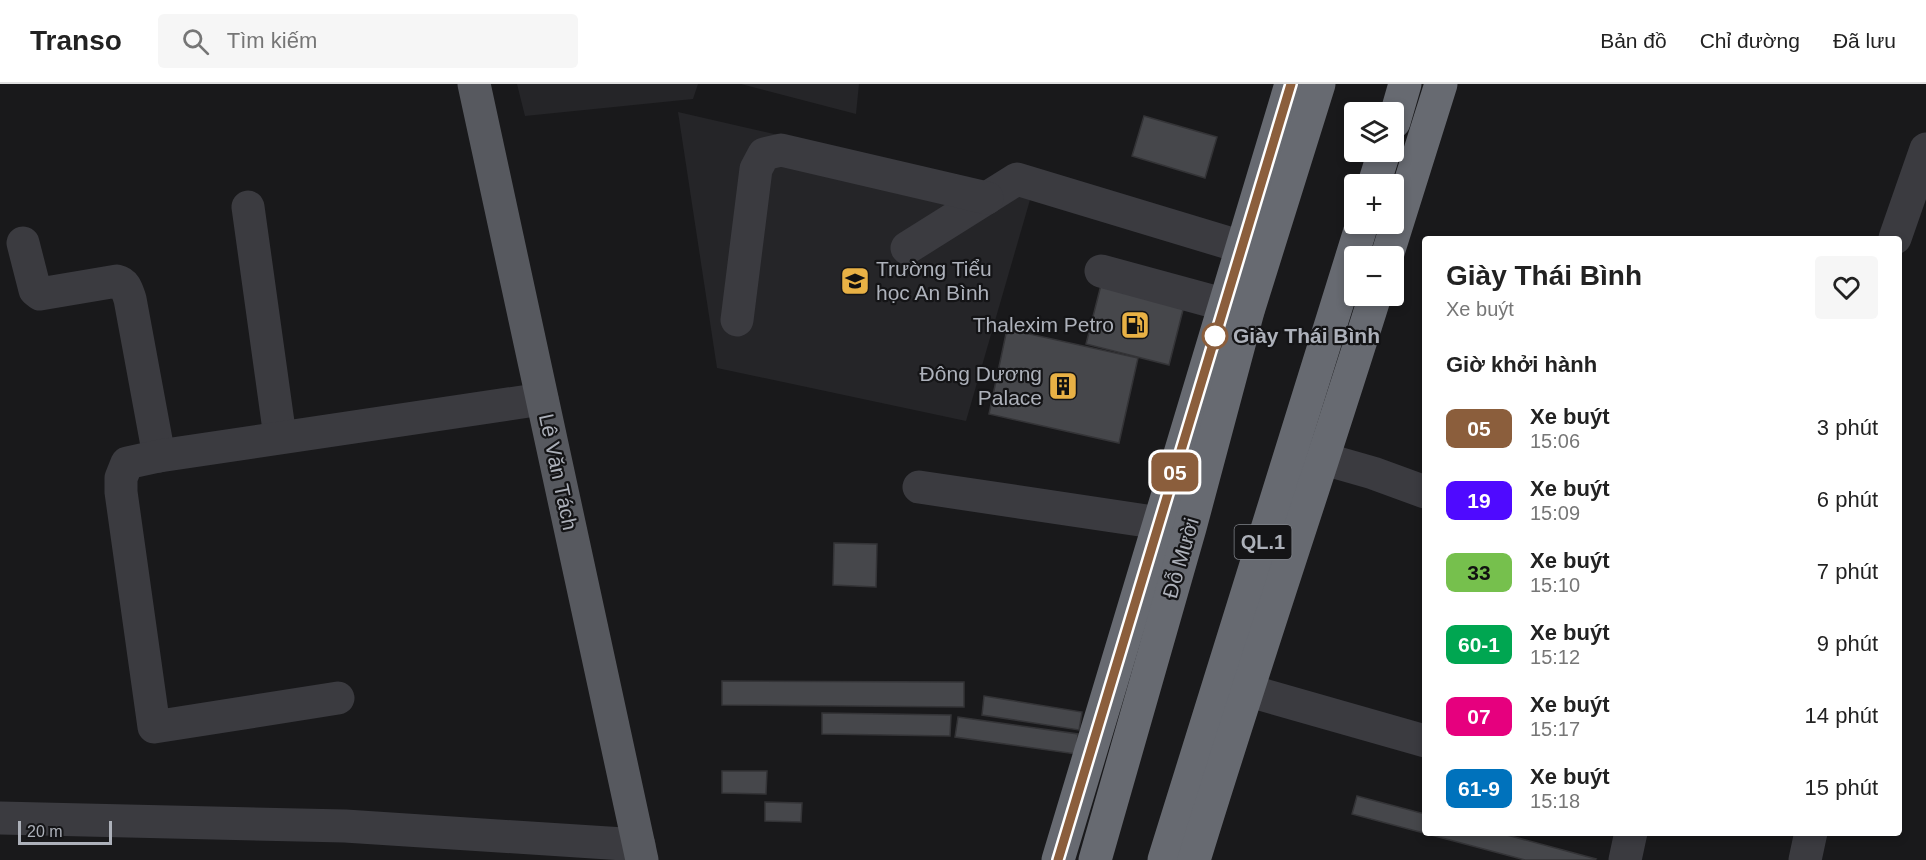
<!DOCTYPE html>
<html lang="vi">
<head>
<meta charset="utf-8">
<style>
  :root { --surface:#fff; --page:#f6f6f6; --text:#222; --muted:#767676; --line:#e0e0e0 }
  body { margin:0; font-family:Arial,sans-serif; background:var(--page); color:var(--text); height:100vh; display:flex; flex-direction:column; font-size:22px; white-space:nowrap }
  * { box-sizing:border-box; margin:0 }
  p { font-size:20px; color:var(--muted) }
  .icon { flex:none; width:33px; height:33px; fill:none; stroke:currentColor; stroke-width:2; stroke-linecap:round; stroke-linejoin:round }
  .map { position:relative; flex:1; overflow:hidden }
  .details { position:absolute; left:1422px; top:152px; width:480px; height:600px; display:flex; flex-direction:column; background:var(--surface); border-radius:6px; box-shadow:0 3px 9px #0003 }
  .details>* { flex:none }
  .badge { padding:0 12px; border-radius:9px; font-size:21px; line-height:39px }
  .fabs { position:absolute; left:1344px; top:18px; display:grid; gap:12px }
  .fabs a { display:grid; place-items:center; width:60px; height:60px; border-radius:6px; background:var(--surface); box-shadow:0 3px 9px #0003; font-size:30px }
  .scale { position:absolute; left:18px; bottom:15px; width:94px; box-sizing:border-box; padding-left:6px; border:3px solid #adb1ba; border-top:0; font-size:16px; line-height:21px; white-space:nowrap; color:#adb1ba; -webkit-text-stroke:4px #141416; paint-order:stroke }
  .map>.badge { position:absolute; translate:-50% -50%; box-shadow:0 0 0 3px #fff }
  h2 { padding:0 24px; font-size:22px; line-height:54px }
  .round { display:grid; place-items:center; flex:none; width:63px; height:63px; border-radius:6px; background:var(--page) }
  .overview { display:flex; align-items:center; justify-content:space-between; height:102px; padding:0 24px }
  h1 { font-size:28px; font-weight:600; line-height:45px }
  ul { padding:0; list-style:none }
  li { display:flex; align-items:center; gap:18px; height:72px; padding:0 24px }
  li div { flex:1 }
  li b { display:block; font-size:22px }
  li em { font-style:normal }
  li .badge { min-width:66px; font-weight:700; text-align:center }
  header { display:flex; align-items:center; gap:36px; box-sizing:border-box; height:84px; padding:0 30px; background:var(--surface); border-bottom:2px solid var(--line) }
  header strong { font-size:28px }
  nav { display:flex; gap:33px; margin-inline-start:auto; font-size:21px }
  .search { width:420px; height:54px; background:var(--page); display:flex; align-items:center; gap:15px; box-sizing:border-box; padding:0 21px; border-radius:6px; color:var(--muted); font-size:22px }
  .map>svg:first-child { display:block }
  .built { fill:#252528 }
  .building { fill:#46474b; stroke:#343437; stroke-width:1.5 }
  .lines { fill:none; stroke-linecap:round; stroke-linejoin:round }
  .minor { stroke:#3b3b40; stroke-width:33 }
  .major { stroke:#57595f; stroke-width:33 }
  .highway { stroke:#676a71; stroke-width:33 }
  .line-casing { stroke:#fff; stroke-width:14 }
  .line { stroke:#8b5e3c; stroke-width:9 }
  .stop-dot { fill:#fff; stroke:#8b5e3c; stroke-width:3 }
  .labels { text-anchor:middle; stroke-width:4.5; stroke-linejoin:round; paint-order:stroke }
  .shield { fill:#141416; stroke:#7f8289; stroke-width:1.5 }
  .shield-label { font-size:20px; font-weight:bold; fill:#adb1ba }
  .poi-label { font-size:21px; fill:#adb1ba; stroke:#141416; text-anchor:end }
  .stop-label { font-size:21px; font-weight:bold; fill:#adb1ba; stroke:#141416; text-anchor:start }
  .street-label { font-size:21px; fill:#adb1ba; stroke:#141416 }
</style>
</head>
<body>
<header>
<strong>Transo</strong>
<div class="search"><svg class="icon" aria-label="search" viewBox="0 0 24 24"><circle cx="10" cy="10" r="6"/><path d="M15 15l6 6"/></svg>Tìm kiếm</div>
<nav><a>Bản đồ</a><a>Chỉ đường</a><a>Đã lưu</a></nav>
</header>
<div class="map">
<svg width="1926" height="776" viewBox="0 0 1926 776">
  <rect width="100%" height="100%" fill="#19191b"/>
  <g class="built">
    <path d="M517,0H698L693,15L525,32Z"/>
    <path d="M741,0H859L856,30Z"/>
    <path d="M678,28L1032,109L966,337L717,284Z"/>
  </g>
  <g class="building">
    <path d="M1144,32L1217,53L1205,94L1132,72Z"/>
    <path d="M1101,201L1184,222L1169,281L1086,260Z"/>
    <path d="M1007,245L1138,274L1119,359L989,330Z"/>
    <path d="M834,459L877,460L876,503L833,501Z"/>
    <path d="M722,597L964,598V623L722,621Z"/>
    <path d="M984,612L1082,628L1079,646L982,631Z"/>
    <path d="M822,629L951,631L950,652L822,650Z"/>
    <path d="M958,633L1078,650L1076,670L955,653Z"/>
    <path d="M722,687H767L766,710L722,709Z"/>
    <path d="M1357,712L1425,730V748H1496L1596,775L1595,776H1525L1352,730Z"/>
    <path d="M765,718L802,719L801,738L765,737Z"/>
  </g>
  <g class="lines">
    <g class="minor">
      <path d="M248,123L280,353"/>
      <path d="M1895,154L1926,65"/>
      <path d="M23,159L35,206L40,210L117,197C126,199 127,207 130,215L159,372"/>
      <path d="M907,164L1017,95L1242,163L1264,173"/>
      <path d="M1101,187L1248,227"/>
      <path d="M737,236L756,85L764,70L781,66L987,114"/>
      <path d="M1324,375L1373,389L1425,408"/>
      <path d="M919,403L1160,439"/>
      <path d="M1246,606L1425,657"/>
      <path d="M338,614L154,643L121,408V394L127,379L159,372L542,315"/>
      <path d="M0,734L345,742L639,761"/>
      <path d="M1625,776L1631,748"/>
      <path d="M1805,776L1811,748"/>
    </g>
    <path class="major" d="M474,0L642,776"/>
    <g class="highway">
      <path d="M1394,38L1405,0"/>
      <path d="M1374,100L1384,68"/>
      <path d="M1387,172L1441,0"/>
      <path d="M1058,776L1291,0"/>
      <path d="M1095,776L1190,444L1248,227L1319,0"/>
      <path d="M1164,776L1362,140"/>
      <path d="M1194,776C1252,587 1316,400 1375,212"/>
    </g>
  </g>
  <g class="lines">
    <g class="line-casing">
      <path id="line" d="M1058,776L1291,0"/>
    </g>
    <use href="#line" class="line"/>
  </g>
  <defs>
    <g id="school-square" transform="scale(1.5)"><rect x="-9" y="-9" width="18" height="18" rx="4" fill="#e8b145" stroke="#141416"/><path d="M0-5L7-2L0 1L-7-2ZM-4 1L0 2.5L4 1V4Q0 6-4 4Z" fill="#111"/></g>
    <g id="fuel-square" transform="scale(1.5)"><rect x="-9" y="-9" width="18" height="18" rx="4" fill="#e8b145" stroke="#141416"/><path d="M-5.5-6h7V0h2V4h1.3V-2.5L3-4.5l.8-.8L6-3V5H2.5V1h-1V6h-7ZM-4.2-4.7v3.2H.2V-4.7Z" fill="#111"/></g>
    <g id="building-square" transform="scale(1.5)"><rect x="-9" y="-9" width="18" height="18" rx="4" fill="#e8b145" stroke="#141416"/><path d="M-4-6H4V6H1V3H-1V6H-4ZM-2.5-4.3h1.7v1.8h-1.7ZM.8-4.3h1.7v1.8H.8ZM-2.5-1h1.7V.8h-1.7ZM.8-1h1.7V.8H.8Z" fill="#111"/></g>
  </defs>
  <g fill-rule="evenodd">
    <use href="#school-square" x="855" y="197"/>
    <use href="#fuel-square" x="1135" y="241"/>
    <use href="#building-square" x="1063" y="302"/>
  </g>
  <circle class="stop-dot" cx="1215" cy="252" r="12"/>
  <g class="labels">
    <rect class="shield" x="1234.5" y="441" width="57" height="34" rx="4.5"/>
    <g class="shield-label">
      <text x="1263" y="465">QL.1</text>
    </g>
    <g class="poi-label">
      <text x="876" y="192" text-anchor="start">Trường Tiểu<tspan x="876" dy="24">học An Bình</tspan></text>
      <text x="1114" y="248">Thalexim Petro</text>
      <text x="1042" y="297">Đông Dương<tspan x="1042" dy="24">Palace</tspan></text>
    </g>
    <g class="stop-label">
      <text x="1233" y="259">Giày Thái Bình</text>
    </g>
    <g class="street-label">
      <text transform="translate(558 388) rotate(78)" y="7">Lê Văn Tách</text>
      <text transform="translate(1181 474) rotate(-74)" y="7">Đỗ Mười</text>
    </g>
  </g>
</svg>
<div class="fabs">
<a><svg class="icon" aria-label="layers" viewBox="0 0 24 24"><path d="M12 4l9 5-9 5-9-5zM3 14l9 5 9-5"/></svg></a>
<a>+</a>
<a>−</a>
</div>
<div class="scale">20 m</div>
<b class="badge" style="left:1175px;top:388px;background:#8b5e3c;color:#fff">05</b>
<section class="details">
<div class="overview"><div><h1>Giày Thái Bình</h1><p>Xe buýt</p></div><a class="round"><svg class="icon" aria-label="heart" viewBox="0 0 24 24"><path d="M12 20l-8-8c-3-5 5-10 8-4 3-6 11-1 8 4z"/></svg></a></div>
<h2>Giờ khởi hành</h2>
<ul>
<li><span class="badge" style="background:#8b5e3c;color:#fff">05</span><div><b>Xe buýt</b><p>15:06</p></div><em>3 phút</em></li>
<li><span class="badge" style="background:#4f0aff;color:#fff">19</span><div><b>Xe buýt</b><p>15:09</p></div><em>6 phút</em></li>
<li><span class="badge" style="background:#76c04d;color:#111">33</span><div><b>Xe buýt</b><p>15:10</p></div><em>7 phút</em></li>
<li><span class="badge" style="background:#00a651;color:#fff">60-1</span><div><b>Xe buýt</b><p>15:12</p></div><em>9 phút</em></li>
<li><span class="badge" style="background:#e6007e;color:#fff">07</span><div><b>Xe buýt</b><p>15:17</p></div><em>14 phút</em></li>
<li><span class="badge" style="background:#0072bc;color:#fff">61-9</span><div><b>Xe buýt</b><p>15:18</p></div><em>15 phút</em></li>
</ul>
</section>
</div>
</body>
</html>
